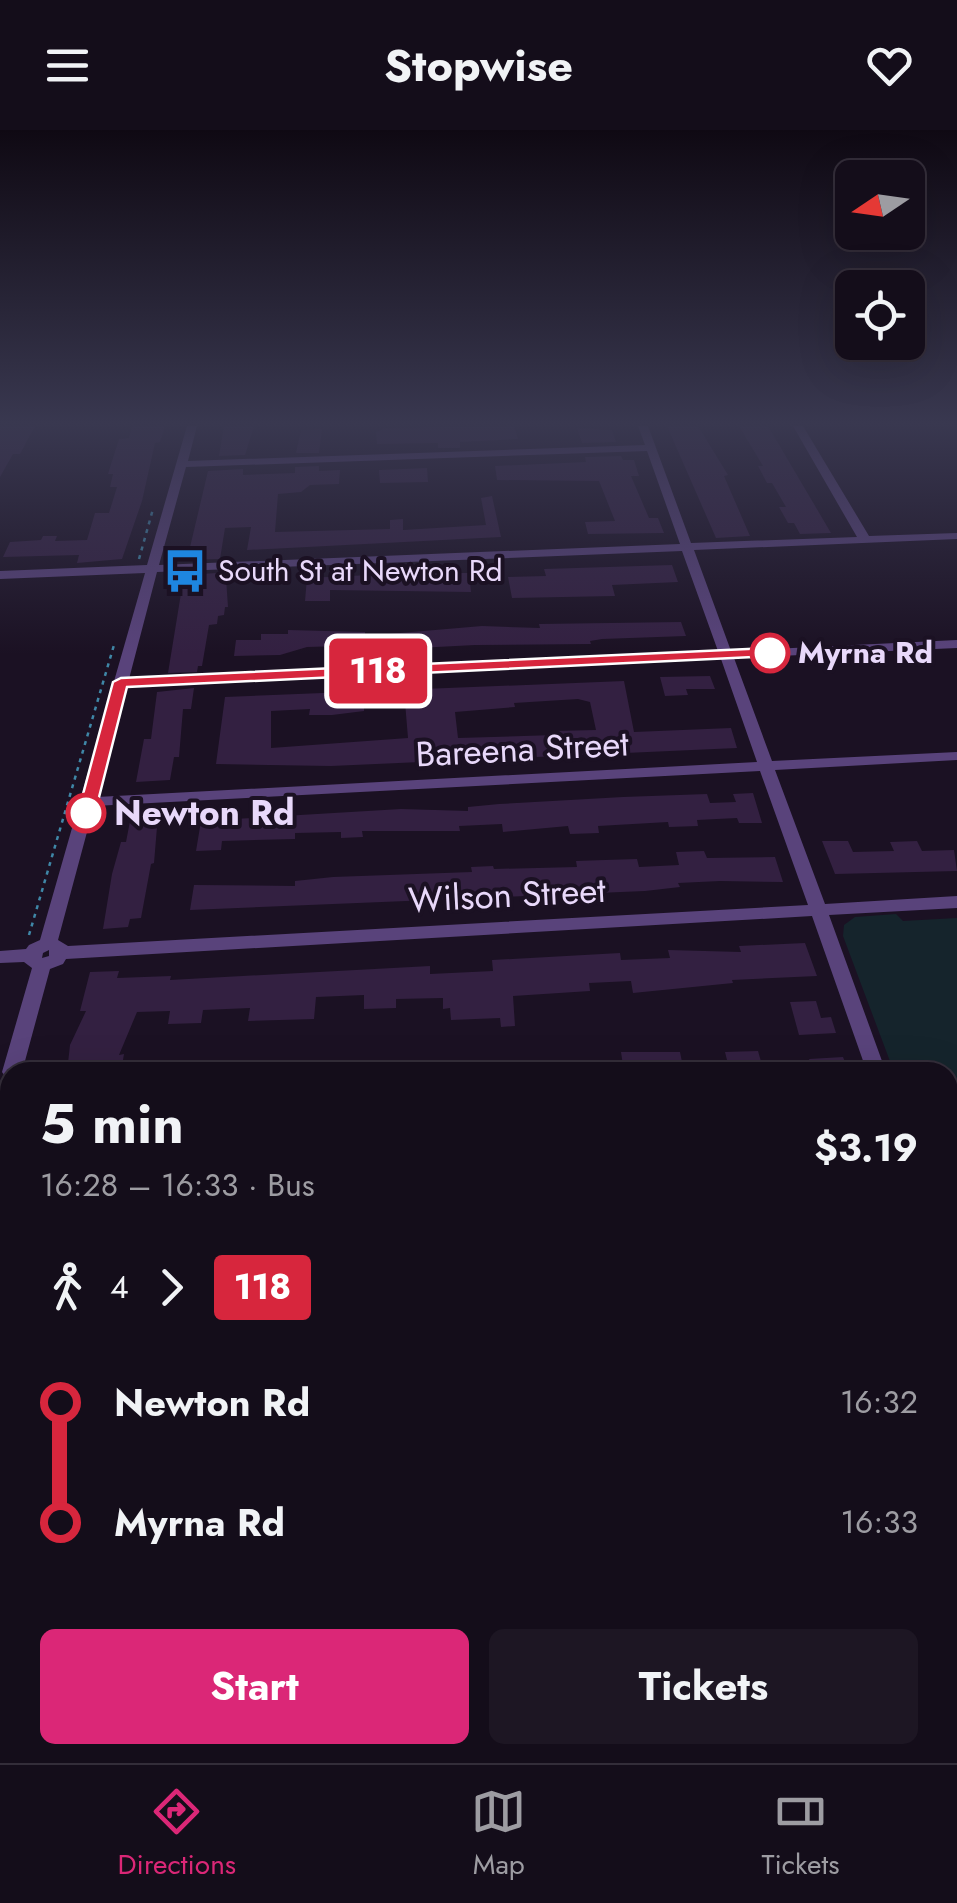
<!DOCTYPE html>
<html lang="en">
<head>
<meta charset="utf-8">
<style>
  :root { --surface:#140d1a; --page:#1d1623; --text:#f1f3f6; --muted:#9d9ca2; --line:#332d39; --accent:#db2777 }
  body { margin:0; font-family:Jost,sans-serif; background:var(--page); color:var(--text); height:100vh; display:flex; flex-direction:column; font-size:38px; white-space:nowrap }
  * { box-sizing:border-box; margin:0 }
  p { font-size:32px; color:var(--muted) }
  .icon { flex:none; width:55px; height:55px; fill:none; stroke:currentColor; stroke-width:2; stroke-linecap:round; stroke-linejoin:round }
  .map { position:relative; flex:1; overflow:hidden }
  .sheet { position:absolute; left:0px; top:932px; width:958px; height:702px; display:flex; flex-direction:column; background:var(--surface); border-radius:30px 30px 0 0; box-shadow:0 10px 40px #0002,0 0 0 2px var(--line) }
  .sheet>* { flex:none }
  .badge { padding:0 20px; border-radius:8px; font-size:35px; line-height:65px }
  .needle { width:65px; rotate:257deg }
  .tools { position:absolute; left:835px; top:30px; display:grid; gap:20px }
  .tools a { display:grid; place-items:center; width:90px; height:90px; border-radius:15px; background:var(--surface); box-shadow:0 10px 40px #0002,0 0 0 2px var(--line); font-size:50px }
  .map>.badge { position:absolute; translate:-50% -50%; box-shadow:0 0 0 5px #fff }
  .legs { display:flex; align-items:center; gap:15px; height:110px; padding:0 40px; font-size:32px }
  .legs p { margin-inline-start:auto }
  .headline { display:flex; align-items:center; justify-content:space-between; height:170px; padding:0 40px }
  h1 { font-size:55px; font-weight:700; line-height:75px }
  .primary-button { display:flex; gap:20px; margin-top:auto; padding:20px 40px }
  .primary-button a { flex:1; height:115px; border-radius:15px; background:var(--accent); color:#fff; font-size:40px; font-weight:700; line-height:115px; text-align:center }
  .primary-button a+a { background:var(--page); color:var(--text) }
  ul { padding:0 40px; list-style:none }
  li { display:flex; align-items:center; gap:35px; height:120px; font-size:38px }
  li i { display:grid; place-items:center; width:15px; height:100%; margin:0 12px; background:currentColor }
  li i::after { content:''; width:25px; height:25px; margin:-12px; border:8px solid; border-radius:50%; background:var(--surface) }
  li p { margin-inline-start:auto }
  li:first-child i { background:linear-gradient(#0000 50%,currentColor 0) }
  li:last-child i { background:linear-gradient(currentColor 50%,#0000 0) }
  header { display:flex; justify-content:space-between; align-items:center; height:130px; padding:0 40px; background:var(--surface); font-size:45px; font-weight:700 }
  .tab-bar { display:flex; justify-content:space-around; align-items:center; height:140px; border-top:2px solid var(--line); background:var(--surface); font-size:28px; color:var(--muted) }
  .tab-bar a { display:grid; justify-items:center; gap:5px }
  .tab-bar .selected { color:var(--accent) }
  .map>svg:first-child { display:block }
  .green { fill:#15242c }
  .building { fill:#332041; fill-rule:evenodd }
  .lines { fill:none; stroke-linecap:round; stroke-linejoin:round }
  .path { stroke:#3f87a7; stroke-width:2.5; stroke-dasharray:4 5; stroke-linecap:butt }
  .minor { fill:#59437b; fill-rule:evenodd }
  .line-1 { fill:#d7263d; stroke:#fff; stroke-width:2.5 }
  .stop-1-dot { fill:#fff; stroke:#d7263d; stroke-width:5 }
  .labels { text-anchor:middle; stroke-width:8; stroke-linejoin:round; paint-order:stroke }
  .far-poi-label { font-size:30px; fill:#e8d8fa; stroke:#1b1123; text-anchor:start }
  .far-stop-label { font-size:30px; font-weight:bold; fill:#e8d8fa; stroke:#1b1123; text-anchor:start }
  .street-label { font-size:35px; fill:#e8d8fa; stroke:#1b1123 }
  .stop-label { font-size:35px; font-weight:bold; fill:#e8d8fa; stroke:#1b1123; text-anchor:start }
</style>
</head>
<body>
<header><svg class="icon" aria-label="menu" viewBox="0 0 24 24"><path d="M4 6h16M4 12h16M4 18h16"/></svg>Stopwise<svg class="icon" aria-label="heart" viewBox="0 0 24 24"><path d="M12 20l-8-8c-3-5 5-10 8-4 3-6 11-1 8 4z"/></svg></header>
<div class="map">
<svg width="957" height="1633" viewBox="0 0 957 1633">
  <rect width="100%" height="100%" fill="#1b1123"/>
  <path class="green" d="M896,784L903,791L957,788V1114L948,1088V942H894L843,806L844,795L855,787Z"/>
  <g class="building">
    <path d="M0,296H35L20,324H13L0,347Z"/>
    <path d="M132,296H165L160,312L155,313L142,371L122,429L77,433L79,425L3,427L10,412L41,410L43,406H57L55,411L87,410L95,383H109L117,357H110L113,344H108L119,309L129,308Z"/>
    <path d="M224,296H254L245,325L219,326Z"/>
    <path d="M514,296L518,309L460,312V318H438V313L377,314L376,302L385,298Z"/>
    <path d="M667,296H698L728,345L724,346L750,406L716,408Z"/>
    <path d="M739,296H768L831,403L800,404L794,393H788L779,377H786L772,353H767L758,336H763Z"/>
    <path d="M577,298L612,300L616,312L582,313Z"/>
    <path d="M322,299L319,323H296L301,300Z"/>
    <path d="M621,326L623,330H634L639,346H631L649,388H658L664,403L588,404L585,392L615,391L599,351L497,350L495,336L586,332L585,327Z"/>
    <path d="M319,336V341L340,340L339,354L310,355L301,362L278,364L275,402L390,399V390L403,389V400L486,395L481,368L492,366L501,407L247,420L251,397L225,398L220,429L187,430L208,341L243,339V345L295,343V337Z"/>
    <path d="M427,338L428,352L380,353L379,340Z"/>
    <path d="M672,435L678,452L612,455L615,466L512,468L508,447L546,446L544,439Z"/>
    <path d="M217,443L216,448H226L228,477H225L224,485L218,486L217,494L209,495L202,536H198L197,542L168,543L184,445Z"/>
    <path d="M413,443H469L471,462L330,460V471H305L307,448Z"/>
    <path d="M681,492L686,506L602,509L590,511L591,514L475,515L341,522L342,516L307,517L280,525L234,526L236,510H261V504H288V500L365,502V506L482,496L540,498L539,494Z"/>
    <path d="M710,546L715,559H686L688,565L665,566L660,547Z"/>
    <path d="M624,551L634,602L731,598L737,618L331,636L216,634L225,567ZM578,569L590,572L596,600L554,601L555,605L458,608L455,582L515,577L514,573ZM405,572L408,608L271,618V581L310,579L309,585H332L364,581V574Z"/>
    <path d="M194,558L191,579H183L179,627H174L170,650L136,652L144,609H151L157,562Z"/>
    <path d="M753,663L762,693H739L737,688L697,690L698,696L669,697L668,692L598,696L599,703L570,704L568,696L503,702L502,694L459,696L460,701H362L363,707L341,708V702L295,703V709L222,711L221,720L196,721L201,691L401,679L468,681V677L499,674L623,667L707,664L710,673L736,672L733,664Z"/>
    <path d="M158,685L154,733L151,734L141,788L130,789L128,797L103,799L112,744L121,712H126L131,686Z"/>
    <path d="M822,711H848L853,722L894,721L890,712L917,711L922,721L954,720L957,741L835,744Z"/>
    <path d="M704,721L707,728L775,727L783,752L720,751L678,753L680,757L645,761L190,780L194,755L295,756V751L333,747L472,742L471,737L493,736L494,739L577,737L576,731L605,730L637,729L639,737L679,735L676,722Z"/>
    <path d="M805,813L817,846L732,850L733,853L633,863L631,851L589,853L590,861L513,866L515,896L501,897L500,888L451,890L450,878L443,879V868L396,869V878L364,879V865L316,867L314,889L248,891L250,878L203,880L201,893L168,894L170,881L137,882L119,925L124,924L121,942H67L70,915L86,881H80L90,842L119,841L117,848L171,846L170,850L430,836V844L493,841L492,830L620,823L621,830L670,828L668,820L741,822L739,816Z"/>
    <path d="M816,871L821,888L831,887L836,903L799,905L790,872Z"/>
    <path d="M758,921L764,942H730L725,922Z"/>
    <path d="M621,922H680L684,942H624Z"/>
    <path d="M843,927L849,942H814L809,929Z"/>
  </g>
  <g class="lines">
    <g class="path">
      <path d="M139,429L153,379"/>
      <path d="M29,805L114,515"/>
    </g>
    <g class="minor">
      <path d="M187,296H197L188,331L645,315L638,296H648L691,413L857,407L793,296H803L869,406L957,403V409L694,420L731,521L957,510V518L734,528L772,631L957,622V630L775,640L825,774L957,766V778L829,785L886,942H867L812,786L66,829L63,834L50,839L22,942H10V987L7,993L0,995V952L4,945L2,942L32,838L24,832L0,833V821L26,819L29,815L40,810L145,443L0,449V441L147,435ZM647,321L680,414L159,435L186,337ZM682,421L718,521L129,549L157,442ZM721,529L757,632L97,667L126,557ZM760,641L808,775L68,816L58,810L94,676ZM49,820V826L42,828L43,823Z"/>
      <path d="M10,1061V1079L0,1080V1062Z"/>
      <path d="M948,1124L957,1130V1169L948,1163Z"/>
      <path d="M957,1342V1368L948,1369V1344Z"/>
      <path d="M10,1421V1447L0,1448V1422Z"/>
    </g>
  </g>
  <linearGradient id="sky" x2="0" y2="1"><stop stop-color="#0f0913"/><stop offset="0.56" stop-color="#393850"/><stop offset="1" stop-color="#393850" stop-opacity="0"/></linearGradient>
  <rect width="957" height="524" fill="url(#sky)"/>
  <path class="line-1" d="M770,518L775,520V526L127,557L95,683L86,688L78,683L113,552L121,548Z"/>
  <defs>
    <g id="bus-bare" transform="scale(3.45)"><path d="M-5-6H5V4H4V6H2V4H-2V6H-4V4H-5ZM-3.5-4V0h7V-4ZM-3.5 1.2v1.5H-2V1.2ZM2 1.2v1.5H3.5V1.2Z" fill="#1e86e0" stroke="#1b1123" stroke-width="2.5" paint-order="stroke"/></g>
  </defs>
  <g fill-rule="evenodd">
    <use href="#bus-bare" x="185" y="441"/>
  </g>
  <g class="stop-1-dot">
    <circle cx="770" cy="523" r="18"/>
    <circle cx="86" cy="683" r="18"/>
  </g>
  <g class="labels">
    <g class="far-poi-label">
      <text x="218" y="451">South St at Newton Rd</text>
    </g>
    <g class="far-stop-label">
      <text x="798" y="533">Myrna Rd</text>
    </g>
    <g class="street-label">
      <text transform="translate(522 619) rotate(-3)" y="12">Bareena Street</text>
      <text transform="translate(507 765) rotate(-3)" y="12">Wilson Street</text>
    </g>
    <g class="stop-label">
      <text x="114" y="695">Newton Rd</text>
    </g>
  </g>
</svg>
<div class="tools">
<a><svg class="needle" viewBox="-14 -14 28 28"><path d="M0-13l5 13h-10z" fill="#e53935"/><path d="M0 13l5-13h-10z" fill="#9d9ca2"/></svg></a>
<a><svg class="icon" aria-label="locate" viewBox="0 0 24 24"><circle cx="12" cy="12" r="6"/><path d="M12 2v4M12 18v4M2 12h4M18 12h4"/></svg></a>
</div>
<b class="badge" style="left:378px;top:541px;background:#d7263d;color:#fff">118</b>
<section class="sheet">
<div class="headline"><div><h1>5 min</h1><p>16:28 – 16:33 · Bus</p></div><b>$3.19</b></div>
<div class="legs"><svg class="icon" aria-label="walk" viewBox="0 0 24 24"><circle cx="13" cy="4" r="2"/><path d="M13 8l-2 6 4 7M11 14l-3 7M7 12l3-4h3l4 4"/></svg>4<svg class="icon" aria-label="forward" viewBox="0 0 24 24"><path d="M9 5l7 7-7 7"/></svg><b class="badge" style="background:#d7263d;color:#fff">118</b></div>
<ul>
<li><i style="color:#d7263d"></i><b>Newton Rd</b><p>16:32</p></li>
<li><i style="color:#d7263d"></i><b>Myrna Rd</b><p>16:33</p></li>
</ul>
<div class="primary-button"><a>Start</a><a>Tickets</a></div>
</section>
</div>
<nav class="tab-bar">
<a class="selected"><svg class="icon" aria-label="directions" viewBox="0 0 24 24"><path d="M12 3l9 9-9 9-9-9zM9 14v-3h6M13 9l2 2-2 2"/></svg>Directions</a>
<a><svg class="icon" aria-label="map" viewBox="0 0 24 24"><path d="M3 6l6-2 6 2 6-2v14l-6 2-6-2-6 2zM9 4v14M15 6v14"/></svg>Map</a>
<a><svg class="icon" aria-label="tickets" viewBox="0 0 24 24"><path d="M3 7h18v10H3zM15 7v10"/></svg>Tickets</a>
</nav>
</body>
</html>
